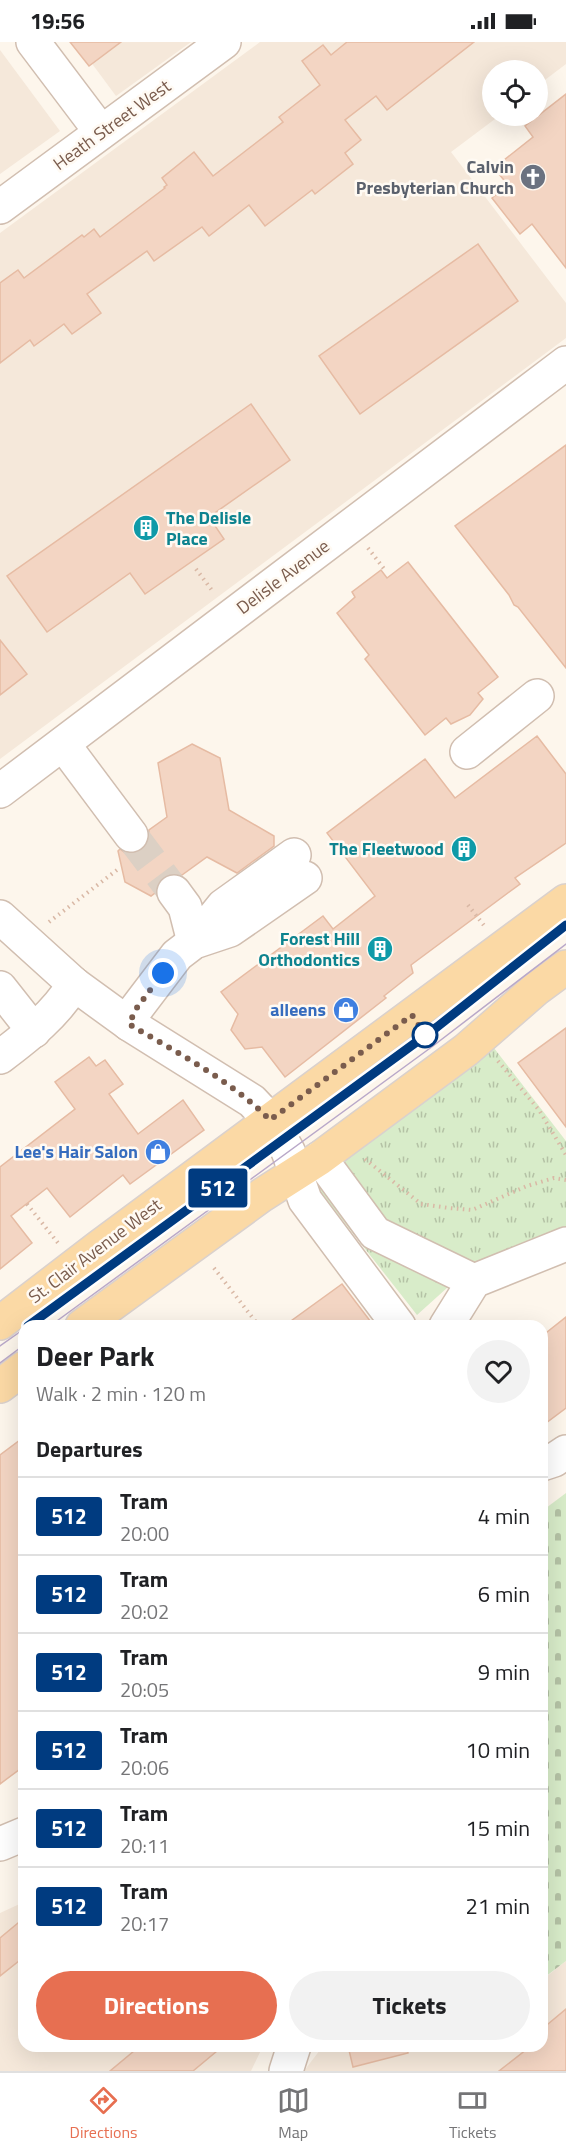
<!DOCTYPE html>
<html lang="en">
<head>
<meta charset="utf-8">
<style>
  :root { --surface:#fff; --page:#f2f2f2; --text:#202124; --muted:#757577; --line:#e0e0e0; --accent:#e76f51 }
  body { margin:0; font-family:"Titillium Web",sans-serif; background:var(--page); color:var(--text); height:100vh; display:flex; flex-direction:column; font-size:22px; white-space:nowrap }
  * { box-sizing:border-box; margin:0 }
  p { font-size:20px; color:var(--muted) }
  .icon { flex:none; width:33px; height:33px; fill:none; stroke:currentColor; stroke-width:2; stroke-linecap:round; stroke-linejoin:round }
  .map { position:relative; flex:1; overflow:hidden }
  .sheet { position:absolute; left:18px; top:1278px; width:530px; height:732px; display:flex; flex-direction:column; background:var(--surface); border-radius:18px; box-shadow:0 6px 24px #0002 }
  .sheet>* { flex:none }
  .badge { padding:0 12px; border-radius:4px; font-size:21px; line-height:39px }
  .buttons { position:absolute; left:482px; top:18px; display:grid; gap:12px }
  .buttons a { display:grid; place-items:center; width:66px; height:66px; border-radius:50%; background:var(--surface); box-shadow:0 6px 24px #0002; font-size:30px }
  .you { position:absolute; width:30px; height:30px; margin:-15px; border:4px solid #fff; border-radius:50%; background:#1a73e8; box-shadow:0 0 0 9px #1a73e833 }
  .map>.badge { position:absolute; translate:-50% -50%; box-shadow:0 0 0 3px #fff }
  h2 { padding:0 18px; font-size:22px; line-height:54px }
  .round { display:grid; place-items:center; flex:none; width:63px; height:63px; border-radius:32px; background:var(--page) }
  .head { display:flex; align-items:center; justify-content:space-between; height:102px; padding:0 18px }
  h1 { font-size:28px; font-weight:700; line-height:45px }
  .action { display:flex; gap:12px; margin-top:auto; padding:12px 18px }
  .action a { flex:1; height:69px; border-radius:36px; background:var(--accent); color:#fff; font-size:24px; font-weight:700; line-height:69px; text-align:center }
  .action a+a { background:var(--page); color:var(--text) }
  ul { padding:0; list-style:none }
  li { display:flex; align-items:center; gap:18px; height:78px; padding:0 18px; border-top:2px solid var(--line) }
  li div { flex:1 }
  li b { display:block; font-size:22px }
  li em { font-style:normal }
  li .badge { min-width:66px; font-weight:700; text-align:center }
  .status { display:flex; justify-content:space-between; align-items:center; height:42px; padding:0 30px; background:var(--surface); direction:ltr }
  .status svg { height:16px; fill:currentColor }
  .menu { display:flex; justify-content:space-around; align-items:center; height:84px; border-top:2px solid var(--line); background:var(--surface); font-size:16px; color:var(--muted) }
  .menu a { display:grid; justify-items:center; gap:3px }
  .menu .active { color:var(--accent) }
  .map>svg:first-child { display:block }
  .residential { fill:#f5e8da }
  .grass { fill:url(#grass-tufts) }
  .cemetery { fill:url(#cemetery-stones) }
  .building { fill:#f3d5c3; stroke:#e6bba3; stroke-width:1.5 }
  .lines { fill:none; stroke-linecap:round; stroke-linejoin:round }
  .minor-tunnel { stroke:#dcd0c4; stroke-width:33; stroke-dasharray:33 16; stroke-linecap:butt }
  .minor-casing { stroke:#d1beb0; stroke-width:36 }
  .major-casing { stroke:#dad1cd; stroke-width:36 }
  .path { stroke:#d9b8a5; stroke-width:4; stroke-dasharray:1.5 4.5; stroke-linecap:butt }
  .minor { stroke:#fff; stroke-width:33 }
  .major { stroke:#fbd9a5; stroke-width:33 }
  .tram { stroke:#b9a8c9; stroke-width:1.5 }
  .line-casing { stroke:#fff; stroke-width:14 }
  .line { stroke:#003b80; stroke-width:9 }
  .walk { stroke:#7a5c4d; stroke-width:6; stroke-dasharray:0 10.8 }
  .stop-dot { fill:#fff; stroke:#003b80; stroke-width:3 }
  .labels { text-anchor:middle; stroke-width:5; stroke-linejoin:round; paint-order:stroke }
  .street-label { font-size:18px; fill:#7a5c4d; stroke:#fffaf3 }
  .worship-label { font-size:18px; font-weight:bold; fill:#5b616d; stroke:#fffaf3; text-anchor:end }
  .culture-label { font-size:18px; font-weight:bold; fill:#0d838f; stroke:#fffaf3; text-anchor:end }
  .shop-label { font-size:18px; font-weight:bold; fill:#366cbe; stroke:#fffaf3; text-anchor:end }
</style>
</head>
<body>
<div class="status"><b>19:56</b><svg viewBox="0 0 49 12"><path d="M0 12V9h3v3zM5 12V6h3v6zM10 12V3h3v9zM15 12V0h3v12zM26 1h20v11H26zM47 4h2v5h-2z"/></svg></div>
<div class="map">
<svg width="566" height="2029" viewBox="0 0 566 2029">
  <defs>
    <pattern id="grass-tufts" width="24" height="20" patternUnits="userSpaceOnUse" patternTransform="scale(1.5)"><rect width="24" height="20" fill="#d8ecc9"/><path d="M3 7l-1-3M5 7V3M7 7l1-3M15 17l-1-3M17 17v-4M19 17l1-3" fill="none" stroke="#b4c2a5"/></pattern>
    <pattern id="cemetery-stones" width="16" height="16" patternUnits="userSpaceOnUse" patternTransform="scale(1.5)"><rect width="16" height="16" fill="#d8ecc9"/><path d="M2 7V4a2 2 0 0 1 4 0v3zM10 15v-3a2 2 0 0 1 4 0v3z" fill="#b4c2a5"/></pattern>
  </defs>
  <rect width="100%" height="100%" fill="#fdf6ec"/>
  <g class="residential">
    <path d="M76,0H191L116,54Z"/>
    <path d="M260,0H566V22L537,44V28H492V74H499L451,110L566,261V296L0,717V191Z"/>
    <path d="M0,8L60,89L0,132Z"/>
    <path d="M24,1860V2004H263L251,2029H0V1871Z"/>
    <path d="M566,1919V2029H304L323,2004H542V1930L546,1935Z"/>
  </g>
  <path class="grass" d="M494,1006L566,1099V1184L468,1227L417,1273L311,1138Z"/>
  <path class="cemetery" d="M566,1451V1919L545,1935L542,1930V1469Z"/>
  <g class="building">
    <path d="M70,0H121L89,24Z"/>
    <path d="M347,0H474L387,68L376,54L345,78L361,98L345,111L353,122L315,152L312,148L265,184L249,163L209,194L202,185L154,219L147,209L87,252L101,271L72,292L64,282L34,304L30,298L0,321V241L18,228L24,236L82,193L84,195L94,187L100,195L165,146L164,145L167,143L162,136L194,110L213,134L283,80L279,75L320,43L302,19L323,3L331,13Z"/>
    <path d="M566,52V226L532,182L520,192L492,156L508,143L494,126L533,95L525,84Z"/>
    <path d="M478,202L518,259L360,372L319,314Z"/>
    <path d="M251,362L290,418L209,475L224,497L145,552L130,531L47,590L7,534Z"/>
    <path d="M566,403V626L518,565L514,563L509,553L455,484Z"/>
    <path d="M408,520L498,635L478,651L483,657L470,673L451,682L446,676L425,693L365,617L369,613L337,571L355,555L352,550L381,528L387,536Z"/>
    <path d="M0,598L27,632L0,653Z"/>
    <path d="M537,694L566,732V801L515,836L520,842L411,923L413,931L384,954L386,956L285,1035L262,1005L245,1007L231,988L238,972L221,950L323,874L333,887L375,854L327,791L425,717L455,756Z"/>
    <path d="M192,702L220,716L229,768L274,794V804L237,831L207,815L182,833L173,831L163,835L157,842L155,851L151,854L125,840L118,809L120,807L124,810L133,812L142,808L148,800L149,788L167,775L158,721Z"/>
    <path d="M566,986V1085L518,1021Z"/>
    <path d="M89,1015L96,1024L105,1018L123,1042L109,1052L138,1092L183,1058L204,1088L130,1142L123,1133L70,1175L47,1146L11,1174L32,1201L0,1227V1125L75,1067L55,1040Z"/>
    <path d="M342,1242L374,1284H284Z"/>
    <path d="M566,1275V1366L542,1384V1294Z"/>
    <path d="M24,1395V1724L0,1742V1413Z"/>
    <path d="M24,1876V1915L0,1934V1896Z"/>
    <path d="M566,1967V2029H499L531,2004H542V1987Z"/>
    <path d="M140,2004H223L193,2029H110Z"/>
    <path d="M348,2004H407L408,2011L353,2025Z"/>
  </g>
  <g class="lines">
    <path class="minor-tunnel" d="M131,793L174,850"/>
    <g class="minor-casing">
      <g id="minor">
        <path d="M33,0L101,90"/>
        <path d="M0,165L224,0"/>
        <path d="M63,702L131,793"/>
        <path d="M467,710L537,654"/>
        <path d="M0,749L566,321"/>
        <path d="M174,850L185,865L194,900L223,864L294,813"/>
        <path d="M0,875L74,942L129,982L252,1059L270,1078L288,1109L305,1158L399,1284"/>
        <path d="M0,946L34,989"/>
        <path d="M129,982L136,967L177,913L194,900L230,888L305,836"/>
        <path d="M0,1015C28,994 56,972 74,942"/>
        <path d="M320,1116L375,1191L474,1239"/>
        <path d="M446,1284L474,1239L566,1202"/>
        <path d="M542,1422L554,1418L566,1410"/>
        <path d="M0,1802L24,1792"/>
        <path d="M286,2029L294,2004"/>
      </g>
    </g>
    <g class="major-casing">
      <g id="major">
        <path d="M0,1281L99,1205L566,859"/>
        <path d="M82,1284L262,1153L320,1116L466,1008L536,947L566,925"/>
        <path d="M0,1344L24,1326"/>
      </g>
    </g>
    <g class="path">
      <path d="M368,506L385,528"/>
      <path d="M196,527L214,551"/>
      <path d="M468,863L486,886"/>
      <path d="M49,880L117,828"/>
      <path d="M498,1019L539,1068L566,1113"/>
      <path d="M365,1117L421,1162L449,1166L472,1168L527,1144L554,1136L566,1138"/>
      <path d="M27,1162L58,1201"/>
      <path d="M214,1226L259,1284"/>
    </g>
    <use href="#minor" class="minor"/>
    <use href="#major" class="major"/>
    <g class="tram">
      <path d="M28,1284L437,985L566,883"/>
      <path d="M50,1284L433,1004L566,902"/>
      <path d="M0,1304L24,1287"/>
      <path d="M0,1321L24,1303"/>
    </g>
  </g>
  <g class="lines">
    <g class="line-casing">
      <path id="line" d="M28,1284L437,985L566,883"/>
    </g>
    <use href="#line" class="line"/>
    <path class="walk" d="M163,931L136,967L129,982C177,1011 231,1038 270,1078L412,973L425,993"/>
  </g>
  <defs>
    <g id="church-disc" transform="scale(1.35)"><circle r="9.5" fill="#6b7280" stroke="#fffaf3"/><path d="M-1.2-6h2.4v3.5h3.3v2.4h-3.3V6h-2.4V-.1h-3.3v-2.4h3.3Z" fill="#fff"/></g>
    <g id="building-disc" transform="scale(1.35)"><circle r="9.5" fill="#0f9aa8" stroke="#fffaf3"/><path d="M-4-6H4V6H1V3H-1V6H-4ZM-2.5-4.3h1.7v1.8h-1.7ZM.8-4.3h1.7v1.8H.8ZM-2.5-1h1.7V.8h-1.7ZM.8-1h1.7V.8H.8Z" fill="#fff"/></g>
    <g id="shop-disc" transform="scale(1.35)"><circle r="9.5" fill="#3f7fe0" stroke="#fffaf3"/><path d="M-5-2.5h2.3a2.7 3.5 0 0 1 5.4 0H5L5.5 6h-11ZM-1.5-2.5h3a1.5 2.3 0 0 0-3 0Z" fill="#fff"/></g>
  </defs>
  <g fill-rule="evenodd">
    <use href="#church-disc" x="533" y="135"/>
    <use href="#building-disc" x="146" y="486"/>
    <use href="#building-disc" x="464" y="807"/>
    <use href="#building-disc" x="380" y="907"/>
    <use href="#shop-disc" x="346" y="968"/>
    <use href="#shop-disc" x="158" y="1110"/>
  </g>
  <circle class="stop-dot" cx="425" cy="993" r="12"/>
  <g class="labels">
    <g class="street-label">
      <text transform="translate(112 83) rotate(-36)" y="6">Heath Street West</text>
      <text transform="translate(283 535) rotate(-37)" y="6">Delisle Avenue</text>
      <text transform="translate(95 1209) rotate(-37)" y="6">St. Clair Avenue West</text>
    </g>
    <g class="worship-label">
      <text x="514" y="131">Calvin<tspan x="514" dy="21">Presbyterian Church</tspan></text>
    </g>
    <g class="culture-label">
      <text x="166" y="482" text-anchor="start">The Delisle<tspan x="166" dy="21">Place</tspan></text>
      <text x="444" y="813">The Fleetwood</text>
      <text x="360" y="903">Forest Hill<tspan x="360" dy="21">Orthodontics</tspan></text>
    </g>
    <g class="shop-label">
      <text x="326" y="974">alleens</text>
      <text x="138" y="1116">Lee's Hair Salon</text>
    </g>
  </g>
</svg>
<div class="buttons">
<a><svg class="icon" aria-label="locate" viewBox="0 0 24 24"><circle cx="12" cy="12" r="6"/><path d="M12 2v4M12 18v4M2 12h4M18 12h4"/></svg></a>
</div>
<div class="you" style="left:163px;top:931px"></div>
<b class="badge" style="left:218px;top:1146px;background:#003b80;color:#fff">512</b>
<section class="sheet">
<div class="head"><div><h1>Deer Park</h1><p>Walk · 2 min · 120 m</p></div><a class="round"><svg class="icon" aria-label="heart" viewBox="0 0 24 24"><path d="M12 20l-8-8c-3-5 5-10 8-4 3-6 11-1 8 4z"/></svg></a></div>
<h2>Departures</h2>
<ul>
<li><span class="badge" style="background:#003b80;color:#fff">512</span><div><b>Tram</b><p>20:00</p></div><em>4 min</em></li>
<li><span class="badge" style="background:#003b80;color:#fff">512</span><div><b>Tram</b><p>20:02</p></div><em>6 min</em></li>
<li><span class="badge" style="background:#003b80;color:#fff">512</span><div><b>Tram</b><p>20:05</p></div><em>9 min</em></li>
<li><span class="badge" style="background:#003b80;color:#fff">512</span><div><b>Tram</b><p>20:06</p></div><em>10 min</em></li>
<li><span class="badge" style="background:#003b80;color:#fff">512</span><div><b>Tram</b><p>20:11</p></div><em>15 min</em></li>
<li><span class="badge" style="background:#003b80;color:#fff">512</span><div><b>Tram</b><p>20:17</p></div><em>21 min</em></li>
</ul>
<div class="action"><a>Directions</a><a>Tickets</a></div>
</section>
</div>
<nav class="menu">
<a class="active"><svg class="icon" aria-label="directions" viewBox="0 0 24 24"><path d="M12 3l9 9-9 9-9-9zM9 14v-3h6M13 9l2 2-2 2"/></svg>Directions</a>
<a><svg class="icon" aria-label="map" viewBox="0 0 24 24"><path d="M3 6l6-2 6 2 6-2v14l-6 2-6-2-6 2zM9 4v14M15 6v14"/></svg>Map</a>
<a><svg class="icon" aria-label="tickets" viewBox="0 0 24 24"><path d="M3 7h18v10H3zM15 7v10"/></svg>Tickets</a>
</nav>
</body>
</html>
